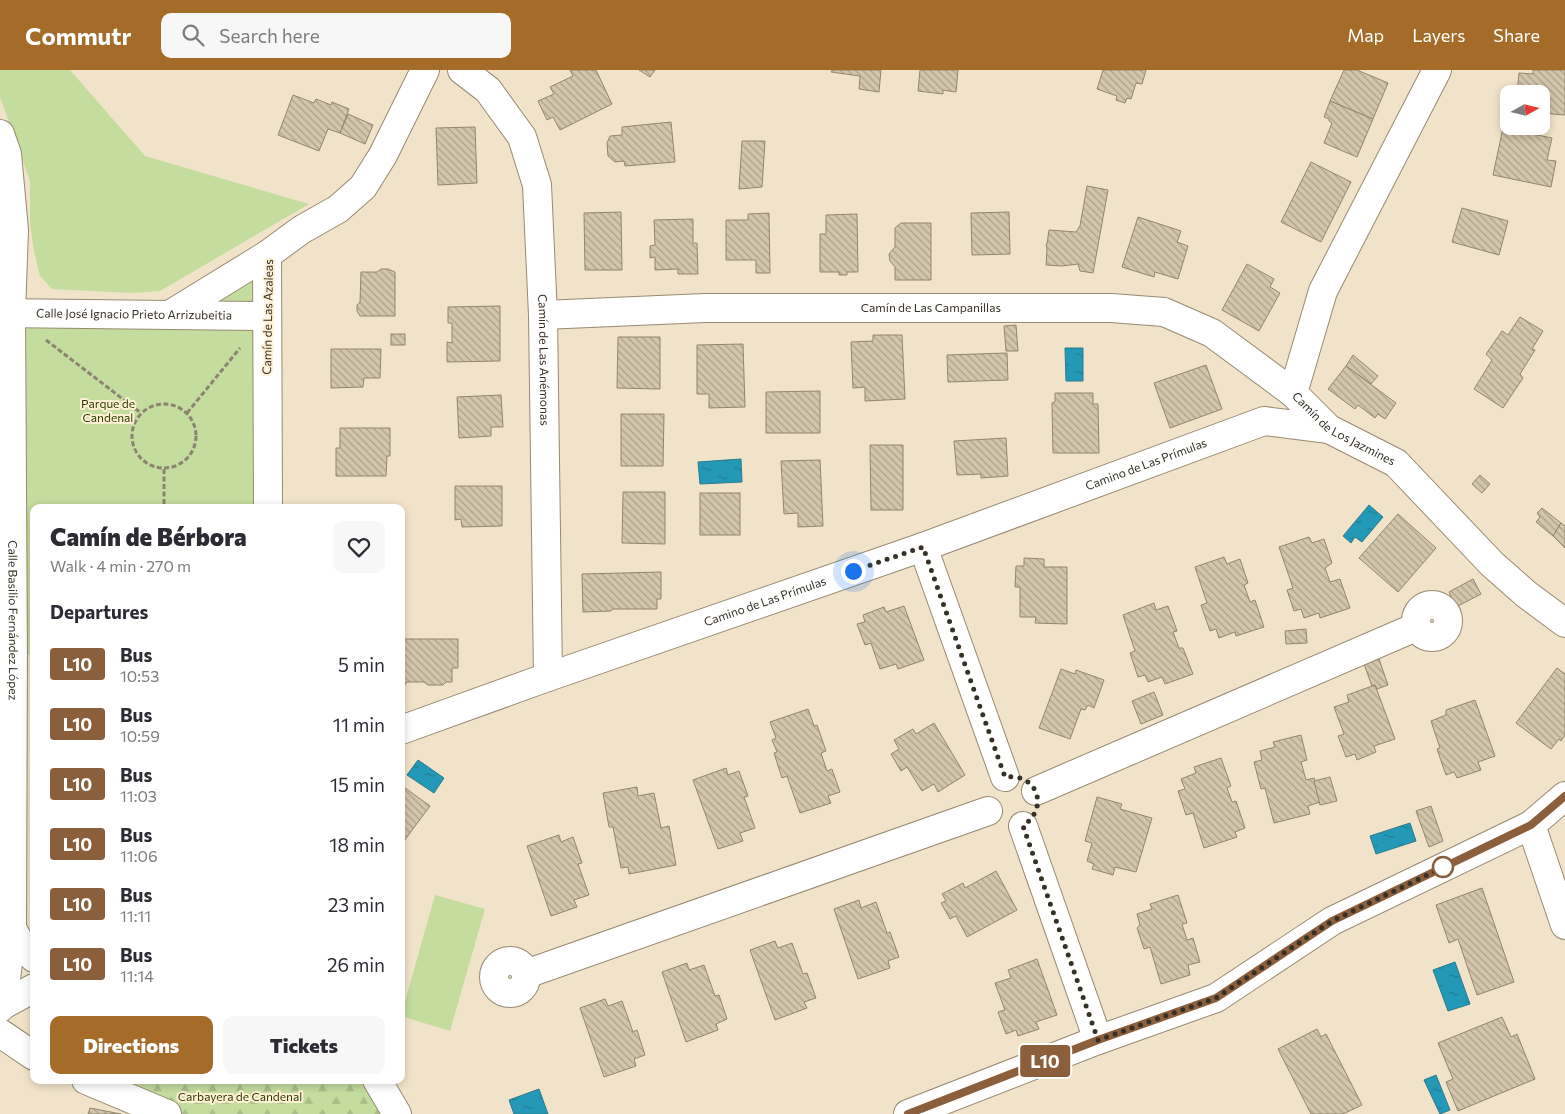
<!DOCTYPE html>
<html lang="en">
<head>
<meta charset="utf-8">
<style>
  :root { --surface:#fff; --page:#f7f7f7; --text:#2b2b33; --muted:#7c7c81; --accent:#a46b29 }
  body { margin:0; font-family:Commissioner,sans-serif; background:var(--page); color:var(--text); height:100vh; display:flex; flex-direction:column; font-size:19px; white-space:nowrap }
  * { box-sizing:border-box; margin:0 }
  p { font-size:16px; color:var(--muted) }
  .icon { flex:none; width:28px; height:28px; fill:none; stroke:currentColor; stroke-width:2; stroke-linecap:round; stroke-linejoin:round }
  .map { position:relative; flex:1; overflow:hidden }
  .sheet { position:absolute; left:30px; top:434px; width:375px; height:580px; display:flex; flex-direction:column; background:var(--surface); border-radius:10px; box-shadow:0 2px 8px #0003 }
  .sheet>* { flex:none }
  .badge { padding:0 10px; border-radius:4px; font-size:18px; line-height:32px }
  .needle { width:32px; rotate:82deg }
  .fabs { position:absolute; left:1500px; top:15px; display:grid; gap:10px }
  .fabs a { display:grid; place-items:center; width:50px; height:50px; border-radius:10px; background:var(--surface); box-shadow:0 2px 8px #0003; font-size:25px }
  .you { position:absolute; width:25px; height:25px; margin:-12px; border:4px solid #fff; border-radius:50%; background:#1a73e8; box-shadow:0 0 0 8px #1a73e833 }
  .map>.badge { position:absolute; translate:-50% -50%; box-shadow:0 0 0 2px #fff }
  h2 { padding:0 20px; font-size:19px; line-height:45px }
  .round { display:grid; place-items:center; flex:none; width:52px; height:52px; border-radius:10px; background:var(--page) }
  .summary { display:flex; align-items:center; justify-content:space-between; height:85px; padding:0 20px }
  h1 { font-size:24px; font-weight:800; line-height:38px }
  .cta { display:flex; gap:10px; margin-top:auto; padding:10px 20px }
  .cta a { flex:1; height:58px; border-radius:10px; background:var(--accent); color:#fff; font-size:20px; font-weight:800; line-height:58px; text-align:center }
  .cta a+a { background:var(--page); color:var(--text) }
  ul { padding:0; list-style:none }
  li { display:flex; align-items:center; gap:15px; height:60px; padding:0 20px }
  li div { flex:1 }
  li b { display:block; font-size:19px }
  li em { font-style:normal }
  li .badge { min-width:55px; font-weight:700; text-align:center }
  header { display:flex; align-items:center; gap:30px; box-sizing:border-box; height:70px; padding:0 25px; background:var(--accent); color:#fff }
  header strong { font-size:24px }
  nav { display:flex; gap:28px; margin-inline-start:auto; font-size:18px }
  .search { width:350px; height:45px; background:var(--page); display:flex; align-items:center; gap:12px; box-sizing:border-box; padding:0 18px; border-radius:10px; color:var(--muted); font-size:19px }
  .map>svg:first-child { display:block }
  .green { fill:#c4dc9e }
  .forest { fill:url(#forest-firs) }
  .water { fill:url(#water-ripples); stroke:#297a8c }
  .building { fill:url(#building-back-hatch); stroke:#93866d }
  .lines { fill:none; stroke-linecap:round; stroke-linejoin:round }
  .minor-casing { stroke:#978a71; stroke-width:30 }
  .path { stroke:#8c8371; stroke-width:3; stroke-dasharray:5 2.5; stroke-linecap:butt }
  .minor { stroke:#fff; stroke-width:28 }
  .line-casing { stroke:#fff; stroke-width:11 }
  .line { stroke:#8b5e3c; stroke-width:8 }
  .walk { stroke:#363126; stroke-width:5; stroke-dasharray:0 9 }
  .stop-dot { fill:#fff; stroke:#8b5e3c; stroke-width:2.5 }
  .labels { text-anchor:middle; stroke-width:4; stroke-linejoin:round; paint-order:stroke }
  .street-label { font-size:12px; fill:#363126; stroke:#fff1d6 }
  .park-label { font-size:12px; fill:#2c3d03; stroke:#fff1d6 }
</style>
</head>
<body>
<header>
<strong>Commutr</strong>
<div class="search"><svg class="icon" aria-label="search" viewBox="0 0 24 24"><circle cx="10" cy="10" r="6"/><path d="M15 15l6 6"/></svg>Search here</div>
<nav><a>Map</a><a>Layers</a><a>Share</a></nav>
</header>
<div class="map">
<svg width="1565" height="1044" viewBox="0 0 1565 1044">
  <defs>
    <pattern id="forest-firs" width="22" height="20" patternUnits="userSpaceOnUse" patternTransform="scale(1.25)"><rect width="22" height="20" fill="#c4dc9e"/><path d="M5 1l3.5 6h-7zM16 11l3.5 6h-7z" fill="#a9bd88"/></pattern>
    <pattern id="water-ripples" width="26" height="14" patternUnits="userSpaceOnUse" patternTransform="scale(1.25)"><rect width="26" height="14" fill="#2499b7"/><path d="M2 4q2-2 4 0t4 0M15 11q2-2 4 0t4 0" fill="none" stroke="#207d95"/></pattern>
    <pattern id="building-back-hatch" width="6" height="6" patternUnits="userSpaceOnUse" patternTransform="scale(1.25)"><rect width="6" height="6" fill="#d4c6ac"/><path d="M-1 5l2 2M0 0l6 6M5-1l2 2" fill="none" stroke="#ada18c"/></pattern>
  </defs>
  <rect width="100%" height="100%" fill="#f1e3c9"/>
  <g class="green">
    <path d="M0,0H70L145,86L309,134L160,221L132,223L52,219L40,206L34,181L30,153V111L0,27Z"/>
    <path d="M250,209L252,213V232L217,237V228Z"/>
    <path d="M11,243L267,246L268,437L34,438V585H13Z"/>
    <path d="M435,825L485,839L450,961L401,946Z"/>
  </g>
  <path class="forest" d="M86,1010H377L395,1044H167Z"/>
  <g class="water">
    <path d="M1065,278H1083V311H1066Z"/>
    <path d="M741,389L742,412L700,414L698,392Z"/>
    <path d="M1369,435L1383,447L1362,472L1355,467L1351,473L1343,466Z"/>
    <path d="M418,690L444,708L434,723L407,705Z"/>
    <path d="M1410,753L1416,771L1376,784L1370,766Z"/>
    <path d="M1455,892L1470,934L1448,941L1433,900Z"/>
    <path d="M1436,1005L1450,1040L1440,1044L1424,1010Z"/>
    <path d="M539,1019L548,1044H514L509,1030Z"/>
  </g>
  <g class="building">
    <path d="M570,0H596L612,34L560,60L553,47L547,50L538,31L554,24L550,17L573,6Z"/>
    <path d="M639,0H655L650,7Z"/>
    <path d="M832,0H881L879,22L859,19L860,6L831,2Z"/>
    <path d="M920,0H958L956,22L943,20V24L918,21Z"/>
    <path d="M1103,0H1146L1142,14L1136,13L1131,29L1127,28L1125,33L1116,30L1117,26L1097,19Z"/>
    <path d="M1344,0H1357L1388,13L1373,49L1330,31Z"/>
    <path d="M1533,0H1565V45L1541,43V24H1517L1519,3L1533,4Z"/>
    <path d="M293,25L314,33L316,29L331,35L332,32L349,39L340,63L328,59L319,81L278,65Z"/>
    <path d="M1330,31L1373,49L1357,87L1324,73L1332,53L1329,51V49L1324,47Z"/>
    <path d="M348,44L373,55L365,74L340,63Z"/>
    <path d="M671,52L675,92L625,96L624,91L615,92L608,86L607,73L610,66L622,65V57Z"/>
    <path d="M475,57L477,113L438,115L436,58Z"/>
    <path d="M1503,58L1552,68L1547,90L1556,91L1551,117L1493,105Z"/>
    <path d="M742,71H765L762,117L739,119Z"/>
    <path d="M1311,92L1351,112L1321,172L1281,152Z"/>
    <path d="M1087,116L1108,120L1093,203L1080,201L1078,194L1062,196L1046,195L1047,179L1046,174H1047L1049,160L1076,162L1080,156Z"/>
    <path d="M1462,138L1508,151L1499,185L1452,172Z"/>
    <path d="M621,142L622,200H585L584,143Z"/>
    <path d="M1009,142L1010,184L972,185L971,143Z"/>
    <path d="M769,143L770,203H756V190H726V150H748V144Z"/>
    <path d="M857,144L858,202H847V205H839V202H820V164H826V145Z"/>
    <path d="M1138,147L1181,161L1177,172L1188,176L1178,209L1155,202L1154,207L1122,197Z"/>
    <path d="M693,149V173H697L698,204H678V199L655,200V187L650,188V176L655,175L654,150Z"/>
    <path d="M901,153H931V210H895V197L890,191L889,184L895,177V158Z"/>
    <path d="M1247,194L1274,209L1270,217L1280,223L1259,261L1222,240Z"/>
    <path d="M381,199H388L395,202V246H360L357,241V235L360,232L361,202H377Z"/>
    <path d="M500,236V291L447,292V272L452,273V253H448V237Z"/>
    <path d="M1520,247L1543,261L1532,279L1535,280L1520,304L1523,308L1503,338L1474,319L1492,290L1486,284L1502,261L1508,265Z"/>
    <path d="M1016,255L1018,281H1006L1004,256Z"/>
    <rect x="391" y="264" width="14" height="11"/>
    <path d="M873,265H902L905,329L865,331V317L853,318L851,272L873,271Z"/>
    <path d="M618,267H660V319L617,318Z"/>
    <path d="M743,274L745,337L709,338V324H697V275Z"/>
    <path d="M331,279H381L380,308H364L363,317L331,318Z"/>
    <path d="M1007,283L1008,310L948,312L947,285Z"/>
    <path d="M1353,285L1378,306L1371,314L1346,296Z"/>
    <path d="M1206,295L1222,339L1170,358L1154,313Z"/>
    <path d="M1346,296L1396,333L1385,349L1378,344L1375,348L1358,335L1355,339L1328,319Z"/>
    <path d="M820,321V363H766V322Z"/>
    <path d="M1055,323H1093V334H1098L1099,383H1053L1052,333L1055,332Z"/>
    <path d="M501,325L503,357H491V366L459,368L457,327Z"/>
    <path d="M621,344H664L663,396H621Z"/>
    <path d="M340,358H390V386H387L386,406H336V378H340Z"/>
    <path d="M1006,368L1008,406L981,408V404L957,405L954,371Z"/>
    <path d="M870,375H903V440H871Z"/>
    <path d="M820,390L823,456L798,457V443L784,444L781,391Z"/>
    <path d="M1480,405L1490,414L1482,423L1472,414Z"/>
    <path d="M455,416H502V456L462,457L461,449L455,450Z"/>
    <path d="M623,422H665V474L622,473Z"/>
    <rect x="700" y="423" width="40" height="42"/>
    <path d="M1542,438L1561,453L1553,466L1536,452L1540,447L1537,443Z"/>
    <path d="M1398,444L1436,478L1398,522L1359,488Z"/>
    <path d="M1561,453L1565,456V478L1553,466Z"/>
    <path d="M1309,467L1312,473L1324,469L1332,493L1325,498L1330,512L1340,509L1350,538L1320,548L1319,543L1304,548L1301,539L1294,541L1287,520L1293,518L1279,477Z"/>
    <path d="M1224,487L1227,494L1240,489L1248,513L1244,515L1250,532L1255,530L1264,557L1236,566L1235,562L1219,568L1216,559L1210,561L1201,535L1207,533L1195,497Z"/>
    <path d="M1024,488L1044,489V497H1067V554L1035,553L1036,547H1020V517H1015L1016,496H1024Z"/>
    <path d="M661,502V529H657V539H612L611,541L583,542L582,504Z"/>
    <path d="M1473,509L1481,524L1456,537L1449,522Z"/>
    <path d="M1154,533L1156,540L1168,536L1177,561L1173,562L1179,578H1183L1193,604L1165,614L1162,607L1148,612L1145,605L1138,607L1130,583L1135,581L1123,545Z"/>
    <path d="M904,536L924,590L898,599L896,594L880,599L871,573L865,575L857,554L865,552L863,545L884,537L886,542Z"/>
    <path d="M1306,559L1307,573L1286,574L1285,561Z"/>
    <path d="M401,569H458V598H452V612H446L443,615H428L424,612H406V614L401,616Z"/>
    <path d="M1379,589L1388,615L1377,619L1375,615L1372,616L1364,594Z"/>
    <path d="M1557,598L1565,604V665L1561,671L1559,669L1551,679L1516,653Z"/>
    <path d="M1061,599L1075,604L1076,600L1104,610L1094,638L1088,635L1085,640L1081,639L1070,669L1039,658Z"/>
    <path d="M1375,615L1395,669L1374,676L1376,682L1357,690L1355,684L1346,687L1338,666L1344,664L1334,637L1349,632L1347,625Z"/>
    <path d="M1154,622L1163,645L1141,654L1132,631Z"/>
    <path d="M1475,630L1495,686L1478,692L1481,700L1457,708L1454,702L1446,705L1437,679L1440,678L1431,651L1446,645V640Z"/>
    <path d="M808,639L814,656L817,655L826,681L821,683L827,701L832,699L840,722L828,726L831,733L800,743L787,706L782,708L774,683L777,682L772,670L776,668L770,652Z"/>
    <path d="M934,653L965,705L938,722L934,714L922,721L907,697L901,701L891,684L899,679L894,670L913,659L916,664Z"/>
    <path d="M1301,665L1307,690L1301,692L1306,710L1314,708L1320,732L1308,736L1310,744L1274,753L1265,718L1261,719L1254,692L1262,690L1260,681L1275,677L1273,672Z"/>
    <path d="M1221,688L1231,716L1227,718L1232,732L1236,731L1245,758L1235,762L1237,767L1204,778L1193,743L1186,745L1178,721L1185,719L1181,709L1196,703L1194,697Z"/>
    <path d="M726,698L728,705L739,701L748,726L744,727L755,758L740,763L743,771L718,779L693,710Z"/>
    <path d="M1330,707L1337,731L1320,735L1314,711Z"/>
    <path d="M401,715L430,736L401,775Z"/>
    <path d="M637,717L638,726L654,723L661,758L669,756L676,795L629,804L628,797L621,798L613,757H609L603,723Z"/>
    <path d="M1097,727L1122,734L1120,739L1152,748L1136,802L1115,797L1113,805L1092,799L1094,794L1087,791L1092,773L1085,771Z"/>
    <path d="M1431,736L1443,771L1429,777L1416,741Z"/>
    <path d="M559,765L561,772L573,767L582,793L578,794L589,825L574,830L577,837L551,846L527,776Z"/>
    <path d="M996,801L1017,840L967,867L956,846L950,849L941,833L946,831L942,824L963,813L965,818Z"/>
    <path d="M1482,818L1514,912L1477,925L1458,869L1449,873L1436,835Z"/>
    <path d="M1178,825L1187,853L1182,854L1187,870L1193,868L1200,892L1188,895L1190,905L1161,914L1150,877L1144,879L1137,858L1140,855L1137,844L1152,839L1150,834Z"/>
    <path d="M859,830L861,838L876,832L887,863L890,862L899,887L888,891L890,898L858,909L834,839Z"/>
    <path d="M775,871L778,878L792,873L803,904L807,903L816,928L804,932L807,938L775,950L750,880Z"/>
    <path d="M1037,889L1057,945L1036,952L1039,959L1018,966L1016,960L1006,964L998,942L1005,940L995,913L1011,908L1008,900Z"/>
    <path d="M687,893L689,900L704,895L715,926L719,925L727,949L716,954L718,960L686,972L662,902Z"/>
    <path d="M605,929L608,936L622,931L633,962L637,960L645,985L634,989L636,996L604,1007L580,938Z"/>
    <path d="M1502,947L1511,967L1517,964L1535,1009L1458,1041L1446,1012L1453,1009L1438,973Z"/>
    <path d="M1317,959L1321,967L1326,964L1362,1035L1343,1044H1311L1278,979Z"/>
    <path d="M90,1038L121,1044H88Z"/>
  </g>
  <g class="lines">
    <g class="minor-casing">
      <g id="minor">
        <path id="s1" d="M462,0L488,20L522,67L537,115L543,245L548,607"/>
        <path id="s2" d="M1437,0L1323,221L1293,323L1329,359L1396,393L1492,494L1526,524L1565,553"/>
        <path id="s3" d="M0,64L7,84L14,160L11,243L13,585L12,858L3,935"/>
        <path id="s4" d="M0,243L267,246"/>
        <path d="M171,244L267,185"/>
        <path id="s5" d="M543,245L705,238H1111L1164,242L1212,263L1293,323"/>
        <path d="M268,438L267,185L301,160L338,139L363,117L383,85L425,0"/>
        <path d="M923,477L1005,707"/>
        <circle cx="1432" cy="551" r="16"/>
        <path id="s6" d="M401,660L548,607L923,477L1264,351L1329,359"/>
        <path d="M1036,721L1416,557"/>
        <path d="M1531,755L1565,855"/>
        <path d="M1023,756L1098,970"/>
        <path d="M12,858L22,877L34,888"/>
        <circle cx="510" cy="907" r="16"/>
        <path d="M526,904L988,741"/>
        <path d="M0,938L3,935L34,918"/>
        <path d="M0,963L34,986"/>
        <path d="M86,1010L167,1044"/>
        <path d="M377,1010L397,1044"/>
        <path d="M908,1044L1098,970L1216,928L1332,851L1531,755L1565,726"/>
      </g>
    </g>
    <g class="path">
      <path d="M46,270L141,343"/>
      <circle cx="164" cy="366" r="32"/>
      <path d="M187,343L240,278"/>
      <path d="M164,399V438"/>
    </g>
    <use href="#minor" class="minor"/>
  </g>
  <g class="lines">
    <g class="line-casing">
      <path id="line" d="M908,1044L1098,970L1216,928L1332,851L1531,755L1565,726"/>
    </g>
    <use href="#line" class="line"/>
    <path class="walk" d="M853,501L923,477L1005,707C1037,703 1050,737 1023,756L1098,970L1216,928L1332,851L1446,796L1443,797"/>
  </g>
  <circle class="stop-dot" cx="1443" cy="797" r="10"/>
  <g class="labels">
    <g class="street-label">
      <text dy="4" stroke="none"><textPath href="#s5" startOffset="388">Camín de Las Campanillas</textPath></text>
      <text dy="4" stroke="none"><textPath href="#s4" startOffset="134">Calle José Ignacio Prieto Arrizubeitia</textPath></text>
      <text transform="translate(268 247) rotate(-89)" y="4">Camín de Las Azaleas</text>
      <text dy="4" stroke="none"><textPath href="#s1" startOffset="316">Camín de Las Anémonas</textPath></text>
      <text dy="4" stroke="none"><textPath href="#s2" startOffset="418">Camín de Los Jazmines</textPath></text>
      <text dy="4" stroke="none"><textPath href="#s6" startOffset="791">Camino de Las Prímulas</textPath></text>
      <text dy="4" stroke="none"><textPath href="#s6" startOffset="386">Camino de Las Prímulas</textPath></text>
      <text dy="4" stroke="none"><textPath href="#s3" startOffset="488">Calle Basilio Fernández López</textPath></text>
    </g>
    <g class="park-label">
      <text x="108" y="338">Parque de<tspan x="108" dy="14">Candenal</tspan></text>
      <text x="240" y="1031">Carbayera de Candenal</text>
    </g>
  </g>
</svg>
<div class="fabs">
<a><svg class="needle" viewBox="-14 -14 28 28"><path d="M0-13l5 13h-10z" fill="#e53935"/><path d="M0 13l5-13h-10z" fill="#7c7c81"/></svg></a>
</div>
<div class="you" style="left:853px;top:501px"></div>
<b class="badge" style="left:1045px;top:991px;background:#8b5e3c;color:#fff">L10</b>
<section class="sheet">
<div class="summary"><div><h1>Camín de Bérbora</h1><p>Walk · 4 min · 270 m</p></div><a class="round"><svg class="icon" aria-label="heart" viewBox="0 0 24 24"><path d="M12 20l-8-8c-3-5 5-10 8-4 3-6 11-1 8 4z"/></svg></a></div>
<h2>Departures</h2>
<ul>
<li><span class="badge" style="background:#8b5e3c;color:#fff">L10</span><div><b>Bus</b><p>10:53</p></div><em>5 min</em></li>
<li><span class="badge" style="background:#8b5e3c;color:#fff">L10</span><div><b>Bus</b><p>10:59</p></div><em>11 min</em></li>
<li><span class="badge" style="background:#8b5e3c;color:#fff">L10</span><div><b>Bus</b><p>11:03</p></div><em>15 min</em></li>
<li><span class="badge" style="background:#8b5e3c;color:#fff">L10</span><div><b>Bus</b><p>11:06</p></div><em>18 min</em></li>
<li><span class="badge" style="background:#8b5e3c;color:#fff">L10</span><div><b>Bus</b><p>11:11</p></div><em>23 min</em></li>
<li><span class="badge" style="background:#8b5e3c;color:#fff">L10</span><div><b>Bus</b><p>11:14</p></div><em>26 min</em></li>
</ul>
<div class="cta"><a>Directions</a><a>Tickets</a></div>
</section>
</div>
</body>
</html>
